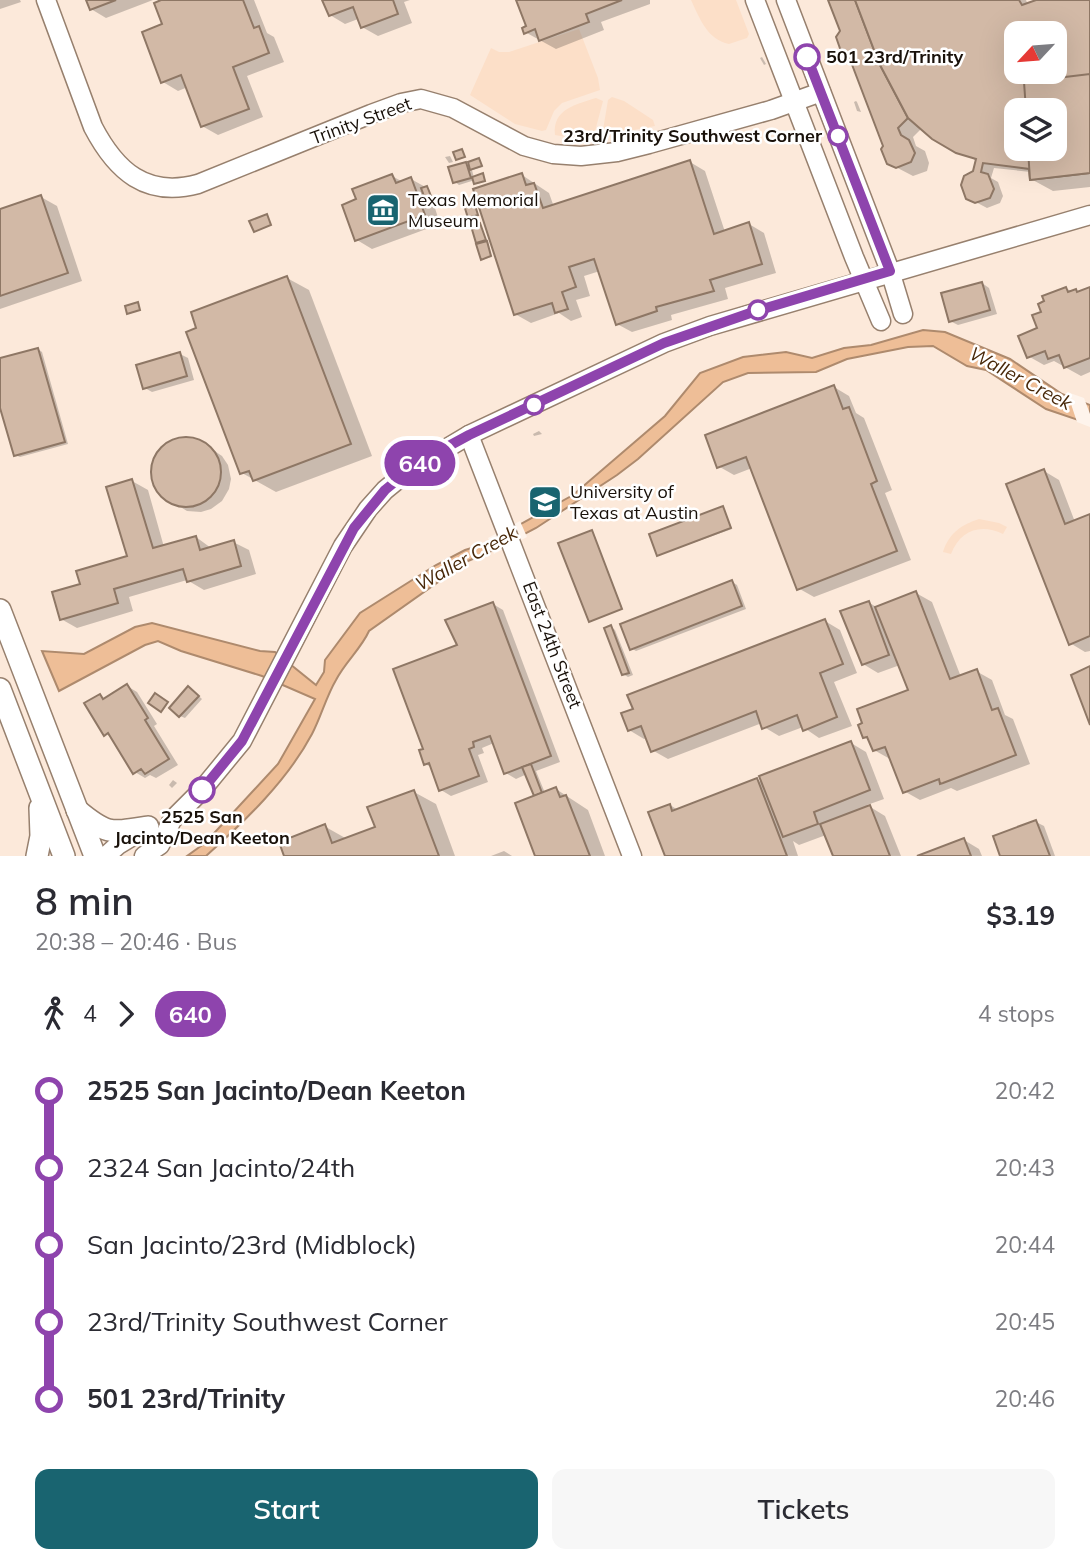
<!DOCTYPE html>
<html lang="en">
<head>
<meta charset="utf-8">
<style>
  :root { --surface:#fff; --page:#f7f7f7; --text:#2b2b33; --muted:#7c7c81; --accent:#196470 }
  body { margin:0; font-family:Mulish,sans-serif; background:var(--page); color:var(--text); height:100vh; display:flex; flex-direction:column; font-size:26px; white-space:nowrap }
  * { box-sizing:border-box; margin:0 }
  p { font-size:23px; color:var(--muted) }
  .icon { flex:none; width:38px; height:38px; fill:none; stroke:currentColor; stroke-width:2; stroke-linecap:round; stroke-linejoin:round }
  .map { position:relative; height:856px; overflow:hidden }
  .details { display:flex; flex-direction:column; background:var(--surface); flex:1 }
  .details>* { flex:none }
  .badge { padding:0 14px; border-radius:23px; font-size:24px; line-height:46px }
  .needle { width:46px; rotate:244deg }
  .controls { position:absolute; left:1004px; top:21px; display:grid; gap:14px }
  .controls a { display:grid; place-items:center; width:63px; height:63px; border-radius:14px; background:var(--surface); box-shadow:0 7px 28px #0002; font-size:35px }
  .map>.badge { position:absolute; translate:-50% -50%; box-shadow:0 0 0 4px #fff }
  .legs { display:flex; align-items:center; gap:10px; height:77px; padding:0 35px; font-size:23px }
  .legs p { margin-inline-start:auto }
  .headline { display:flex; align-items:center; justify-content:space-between; height:119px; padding:0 35px }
  h1 { font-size:38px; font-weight:600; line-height:52px }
  .action { display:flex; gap:14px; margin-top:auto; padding:14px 35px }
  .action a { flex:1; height:80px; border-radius:14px; background:var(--accent); color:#fff; font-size:28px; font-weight:600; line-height:80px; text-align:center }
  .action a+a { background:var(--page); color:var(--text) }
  ul { padding:0 35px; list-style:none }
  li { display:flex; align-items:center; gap:24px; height:77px; font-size:26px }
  li i { display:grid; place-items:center; width:10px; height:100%; margin:0 9px; background:currentColor }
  li i::after { content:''; width:18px; height:18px; margin:-9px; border:5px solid; border-radius:50%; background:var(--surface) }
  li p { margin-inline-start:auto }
  li:first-child i { background:linear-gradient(#0000 50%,currentColor 0) }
  li:last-child i { background:linear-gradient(currentColor 50%,#0000 0) }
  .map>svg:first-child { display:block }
  .built { fill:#fce9da; fill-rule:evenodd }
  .green { fill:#fcdfc8 }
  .water { fill:#eebe97; stroke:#ae8a6d; stroke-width:2 }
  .pier { fill:#fef4ec }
  .shadow { fill:#0003; fill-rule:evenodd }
  .building { fill:#d2b9a6; stroke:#8e7765; stroke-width:2; fill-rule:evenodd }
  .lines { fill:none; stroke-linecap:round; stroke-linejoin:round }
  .minor-casing { stroke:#97806e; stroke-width:21 }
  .major-casing { stroke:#97806e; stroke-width:24 }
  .minor { stroke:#fff; stroke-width:18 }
  .major { stroke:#fff; stroke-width:21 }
  .line-1-casing { stroke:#fff; stroke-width:16 }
  .line-1 { stroke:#8e44ad; stroke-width:10 }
  .stop-1-dot { fill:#fff; stroke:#8e44ad; stroke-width:3.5 }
  .labels { text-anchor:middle; stroke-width:5; stroke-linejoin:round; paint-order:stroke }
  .stop-label { font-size:18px; font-weight:bold; fill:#19110a; stroke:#fff; text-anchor:start }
  .street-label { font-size:18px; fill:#19110a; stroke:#fff }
  .poi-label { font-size:18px; fill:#19110a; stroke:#fff; text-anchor:start }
  .water-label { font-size:19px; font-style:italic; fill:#482809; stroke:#fff }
</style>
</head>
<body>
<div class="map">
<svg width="1090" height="856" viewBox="0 0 1090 856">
  <rect width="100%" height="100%" fill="#fef4ec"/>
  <path class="built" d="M0,0H1090V856H0ZM1017,33H1055V72H1017ZM1017,110H1055V149H1017Z"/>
  <g class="green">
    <path d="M691,0H736L749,34L747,38L729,44C707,39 700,19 691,0Z"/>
    <path d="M579,29L598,78L600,90L562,103L554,111L546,130L542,131L515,124L470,95L491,48L499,52H509Z"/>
    <path d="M612,97L624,101L653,120L655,126L602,136L608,100Z"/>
    <path d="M596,98L603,101L594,135L578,139L555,135C552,109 577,104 596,98Z"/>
    <path d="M979,519L999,523L1007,527L1003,534C981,523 960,530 951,554L943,552C949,533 961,525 979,519Z"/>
  </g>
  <path class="water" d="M923,330L945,332L1010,359L1062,394L1090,405V424L1046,409L986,370L967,366L933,346L908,347L847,359L816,372L748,373L723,382L638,459L617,475L536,528L496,549L468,561L369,631C361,649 345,662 336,680C326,697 321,717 312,734C287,781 245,821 206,856H187L205,843L278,764L315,699L262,676L181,651L158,641L145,645L59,691L42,651L84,654L135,627L152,623L260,651L275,652L316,685L324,672L325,660L360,613L436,565L465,550L485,544L573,495L665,416L700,373L743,357L786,352L812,358L844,348L871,345Z"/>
  <g class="pier">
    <path d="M1067,392L1084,398L1090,414V427L1077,422Z"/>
    <path d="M520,521L527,537L494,554L488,538Z"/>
  </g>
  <g class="shadow">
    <path d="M0,0H20L21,2L0,9Z"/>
    <path d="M87,0H153L106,18L91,9Z"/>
    <path d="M166,0H254L267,33L274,37L284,62L247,76L263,117L218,135L202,126L188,87L178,91L163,82Z"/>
    <path d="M324,0H410L404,2L412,23L378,36L362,27L358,19L345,24L330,15Z"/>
    <path d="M518,0H650V4L601,22L604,30L556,49L525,32L529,27Z"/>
    <path d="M830,0H1026L1028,5L1040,0H1090V187L1053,191L1031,179V172L994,168L991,178L998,182L1003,196L1000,203L987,208L968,198L977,161L933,137L922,128L913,137L916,146L925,151L929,163L927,171L913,176L888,163L885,146ZM1017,33H1055V72H1017ZM1017,110H1055V149H1017Z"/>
    <path d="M762,57L766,64L764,65L760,58Z"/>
    <path d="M856,101L857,102L861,112L857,111L854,102Z"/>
    <path d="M450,156L453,162L449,163L445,157Z"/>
    <path d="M479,160L483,167L472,170L474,178L483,175L486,181L477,184L475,180L459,185L455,182L466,164L471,166Z"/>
    <path d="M690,162L705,171L725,232L749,224L764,233L776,273L725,288L728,299L671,315L672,320L632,332L617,324L600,271L584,276L590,296L576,300L582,317L571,321L559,313L531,323L515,314L522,175L549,193L554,207Z"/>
    <path d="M392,176L403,182L411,179L429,189L440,224L372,249L357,240L358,200Z"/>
    <path d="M41,197L57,206L82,281L0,309V211Z"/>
    <path d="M480,224L492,257L484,259L473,227Z"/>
    <path d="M287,278L309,290L372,456L276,492L242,473Z"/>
    <path d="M982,283L989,288L997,314L958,325L950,321Z"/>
    <path d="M1066,289L1080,293L1090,289V372L1081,376L1054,361L1044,365L1028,356L1043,313Z"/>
    <path d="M38,349L42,352L68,444L20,457L15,455L0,402V360Z"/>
    <path d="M180,354L188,358L194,380L152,392L145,388Z"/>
    <path d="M834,387L849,396L856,413L864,418L892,490L885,493L911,560L814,597L798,588L752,468L734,475L718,466Z"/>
    <path d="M539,431L542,434L534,436L533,434Z"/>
    <path d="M185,439L199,442L210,448L222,456L228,465L231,479L229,489L222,501L211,509L201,512L187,511L164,497L155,486L152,473L154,462L161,450L172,442Z"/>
    <path d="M1044,471L1059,480L1075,522L1090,516V651L1085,652L1070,643Z"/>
    <path d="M132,481L148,490L164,547L196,537L211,548L233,542L249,550L256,574L204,590L187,580L129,597L133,611L77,628L61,619L82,585L129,557Z"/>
    <path d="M723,508L732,529L659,555Z"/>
    <path d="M592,532L622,607L590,620Z"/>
    <path d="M732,582L737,585L746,609L636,651L631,648Z"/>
    <path d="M916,593L932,602L961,677L976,671L992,680L1005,715L1013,719L1030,764L957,791L951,788L920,800L904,791L890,759L874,750L871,741L865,737L910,691L900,665L878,673L863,664L868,602L878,608Z"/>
    <path d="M493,604L503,610L560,762L536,771L545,793L556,789L588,810L605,856H537L538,796L527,774L516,779L506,773L494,743L482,748L484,753L478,755L488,782L451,796L441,790L433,768L425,764L426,750L459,646Z"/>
    <path d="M825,621L840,630L857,673L834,682L852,726L819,738L803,727L779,736L764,727L762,723L668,759L652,750L648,738L644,739L629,730Z"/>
    <path d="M611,627L615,630L633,675L628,677L623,674Z"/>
    <path d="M127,686L137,692L157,724L154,726L178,765L156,778L150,775L145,778L135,772L114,739L106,734L100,696L106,700Z"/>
    <path d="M193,691L202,699L185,718L180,716Z"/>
    <path d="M851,743L866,752L884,799L867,805L885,816L901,856H835L826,835L799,845L793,841L798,856H667L670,805L678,810L757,780L764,784Z"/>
    <path d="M173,780L177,783L172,788L169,785Z"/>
    <path d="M414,792L436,804L455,856H286L324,826L347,839L377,828Z"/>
    <path d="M1036,822L1044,826L1055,856H1002Z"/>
    <path d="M964,840L979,849L982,856H922Z"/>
    <path d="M504,851L512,856H491Z"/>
  </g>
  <g class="building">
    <path d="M86,0H116L90,10Z"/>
    <path d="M161,0H243L254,28L259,26L269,53L233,67L249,109L201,127L181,75L161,83L142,32L162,24L154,3Z"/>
    <path d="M322,0H393L398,14L361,28L353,7L329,16Z"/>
    <path d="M516,0H622L586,14L589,22L539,41L535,29L524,34L522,28L526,26Z"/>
    <path d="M828,0H855L879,63L908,118L898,128L901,135L909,140L915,153L911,162L896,168L887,164L881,149L883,146L851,62L844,60L836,37L840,31Z"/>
    <path d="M855,0H1019L1022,5L1036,0H1090V173L1030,180L1029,169L983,163L981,172L988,174L994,189L990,198L975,203L966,199L961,185L964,176L973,171L976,159L956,153L932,139L908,118L879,63ZM1017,33H1055V72H1017ZM1017,110H1055V149H1017Z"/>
    <path d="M1090,74V173L1030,180L1028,149H1055V110H1026L1024,82Z"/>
    <path d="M462,149L465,157L456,160L453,152Z"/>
    <path d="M479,158L482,166L470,170L468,162Z"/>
    <path d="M690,160L714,234L749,222L762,264L710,280L714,291L656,307L657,311L616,325L594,259L569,267L576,287L562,292L568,309L555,313L552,303L514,315L473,189L522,173L526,185L534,183L543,208Z"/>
    <path d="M466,162L471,178L453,183L448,167Z"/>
    <path d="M483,173L485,181L474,184L472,177Z"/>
    <path d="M392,174L396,183L411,177L425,215L355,241L342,205L356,199L352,189Z"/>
    <path d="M427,186L433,201L427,204L421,188Z"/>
    <path d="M41,195L68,273L0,296V209Z"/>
    <path d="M474,202L478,215L468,218L464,205Z"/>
    <path d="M267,214L271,225L254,232L249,221Z"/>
    <path d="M480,223L486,240L476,243L471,226Z"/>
    <path d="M487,241L491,256L481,260L476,244Z"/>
    <path d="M287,276L351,444L253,481L249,471L240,474L186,332L196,328L191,312Z"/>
    <path d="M982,282L990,310L949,322L941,293Z"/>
    <path d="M1066,287L1068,292L1076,289L1077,292L1090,287V358L1064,368L1059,355L1048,359L1045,351L1027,358L1018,336L1037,328L1032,315L1041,312L1038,304L1044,301L1042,296Z"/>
    <path d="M138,302L140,310L127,314L125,306Z"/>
    <path d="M38,348L65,442L14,456L0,408V358Z"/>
    <path d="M180,352L187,376L143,389L136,365Z"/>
    <path d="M834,385L843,409L849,407L877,481L871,484L897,551L797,590L746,457L717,468L705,435Z"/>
    <circle cx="186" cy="472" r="35"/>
    <path d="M1044,469L1065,524L1090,514V636L1069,645L1006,484Z"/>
    <path d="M132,479L153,548L196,536L200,550L234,540L241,566L187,582L183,569L114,589L118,603L60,620L52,592L80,584L76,571L127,556L106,487Z"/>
    <path d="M723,506L731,528L657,556L649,534Z"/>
    <path d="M592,530L622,609L589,622L558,543Z"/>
    <path d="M732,580L742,606L630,650L620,624Z"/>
    <path d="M916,591L950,679L977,669L992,710L998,708L1016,755L943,783L940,784L939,779L903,793L885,747L873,751L867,737L863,738L858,725L862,723L857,709L908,690L875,607Z"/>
    <path d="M869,601L889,655L862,665L840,611Z"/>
    <path d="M493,602L551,756L504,774L490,736L473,742L474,747L469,749L479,776L439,791L429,763L424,765L419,750L423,749L393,669L457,645L445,620Z"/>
    <path d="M825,619L843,664L820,673L837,717L803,731L797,715L762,729L756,711L651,752L641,726L628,731L621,713L633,709L627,695Z"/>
    <path d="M611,625L629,673L622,675L604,628Z"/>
    <path d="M1090,666V725L1071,675Z"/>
    <path d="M127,684L148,718L145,720L169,759L145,774L141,769L133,774L108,733L104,736L84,703L100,694L103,699Z"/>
    <path d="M188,686L199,696L179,717L169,708Z"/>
    <path d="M155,693L168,702L161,712L148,703Z"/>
    <path d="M851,741L870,790L814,812L818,824L783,837L759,776Z"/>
    <path d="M531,764L542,793L534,796L522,767Z"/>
    <path d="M757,778L787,856H665L648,812L670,804L672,811Z"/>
    <path d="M556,787L560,797L566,795L590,856H535L515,803Z"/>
    <path d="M414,790L439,856H284L279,842L325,824L332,843L375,827L367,807Z"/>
    <path d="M870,805L890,856H833L820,824Z"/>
    <path d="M1036,820L1050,856H1000L993,836Z"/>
    <path d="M964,838L971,856H917Z"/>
  </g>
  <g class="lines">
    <g class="minor-casing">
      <g id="minor">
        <path d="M46,0L93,127C116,171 146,198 198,184L371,114L401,103L421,99L453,108L524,146L553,154L581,156L617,152L649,144L771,110L821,92"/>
        <path d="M755,0L854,257L881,321"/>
        <path d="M786,0L890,271L903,314"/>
        <path d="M469,435L632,856"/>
        <path d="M106,856L118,845L146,828"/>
        <path d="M144,856L160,845L172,820L201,791L242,741L343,546L368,509L385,490L407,472L469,435L664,343L710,326L1090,215"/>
      </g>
    </g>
    <g class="major-casing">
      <g id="major">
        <path d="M0,610L95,856"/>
        <path d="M0,689L64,856"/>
        <path d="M77,810C107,835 110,833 148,827"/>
        <path d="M37,856L41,836L40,808"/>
      </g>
    </g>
    <use href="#minor" class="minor"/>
    <use href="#major" class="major"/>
  </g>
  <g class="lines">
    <g class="line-1-casing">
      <path id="line-1" d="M202,790L242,741L354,528L385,490L407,472L434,454L469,435L664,343L756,311L890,271L807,57"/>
    </g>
    <use href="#line-1" class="line-1"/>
  </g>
  <defs>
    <g id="museum-square" transform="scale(1.75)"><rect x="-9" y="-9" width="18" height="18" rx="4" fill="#196470" stroke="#fff"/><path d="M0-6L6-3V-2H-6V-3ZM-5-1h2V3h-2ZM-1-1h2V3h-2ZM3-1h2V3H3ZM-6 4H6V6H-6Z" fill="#fff"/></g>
    <g id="university-square" transform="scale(1.75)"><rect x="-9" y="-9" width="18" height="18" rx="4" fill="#196470" stroke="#fff"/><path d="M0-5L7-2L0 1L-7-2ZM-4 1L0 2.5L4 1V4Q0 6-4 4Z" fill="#fff"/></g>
  </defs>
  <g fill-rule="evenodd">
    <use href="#museum-square" x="383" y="210"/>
    <use href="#university-square" x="545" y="502"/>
  </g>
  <g class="stop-1-dot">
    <circle cx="807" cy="57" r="12"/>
    <circle cx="838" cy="136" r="9"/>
    <circle cx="758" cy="310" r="9"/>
    <circle cx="534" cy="405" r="9"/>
    <circle cx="202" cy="790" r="12"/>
  </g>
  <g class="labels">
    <g class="stop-label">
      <text x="826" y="63">501 23rd/Trinity</text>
      <text x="822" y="142" text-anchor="end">23rd/Trinity Southwest Corner</text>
      <text x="202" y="823" text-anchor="middle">2525 San<tspan x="202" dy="21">Jacinto/Dean Keeton</tspan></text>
    </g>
    <g class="street-label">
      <text transform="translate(361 121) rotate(-20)" y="6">Trinity Street</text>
      <text transform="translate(552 645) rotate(69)" y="6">East 24th Street</text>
    </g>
    <g class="poi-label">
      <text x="408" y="206">Texas Memorial<tspan x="408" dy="21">Museum</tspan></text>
      <text x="570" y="498">University of<tspan x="570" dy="21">Texas at Austin</tspan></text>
    </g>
    <g class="water-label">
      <text transform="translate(1021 378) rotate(28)" y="7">Waller Creek</text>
      <text transform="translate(466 558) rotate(-29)" y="7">Waller Creek</text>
    </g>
  </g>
</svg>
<div class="controls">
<a><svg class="needle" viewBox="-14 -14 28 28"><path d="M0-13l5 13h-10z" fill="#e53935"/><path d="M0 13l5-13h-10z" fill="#7c7c81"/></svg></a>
<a><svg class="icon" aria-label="layers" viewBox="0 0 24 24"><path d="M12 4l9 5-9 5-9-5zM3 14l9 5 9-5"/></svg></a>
</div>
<b class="badge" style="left:420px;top:463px;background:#8e44ad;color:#fff">640</b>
</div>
<section class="details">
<div class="headline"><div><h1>8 min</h1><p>20:38 – 20:46 · Bus</p></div><b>$3.19</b></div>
<div class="legs"><svg class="icon" aria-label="walk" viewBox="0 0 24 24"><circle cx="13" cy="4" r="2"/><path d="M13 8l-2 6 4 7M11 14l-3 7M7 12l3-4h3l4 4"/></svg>4<svg class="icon" aria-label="forward" viewBox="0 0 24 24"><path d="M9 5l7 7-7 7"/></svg><b class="badge" style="background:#8e44ad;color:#fff">640</b><p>4 stops</p></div>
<ul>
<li><i style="color:#8e44ad"></i><b>2525 San Jacinto/Dean Keeton</b><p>20:42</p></li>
<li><i style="color:#8e44ad"></i><span>2324 San Jacinto/24th</span><p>20:43</p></li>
<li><i style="color:#8e44ad"></i><span>San Jacinto/23rd (Midblock)</span><p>20:44</p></li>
<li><i style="color:#8e44ad"></i><span>23rd/Trinity Southwest Corner</span><p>20:45</p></li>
<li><i style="color:#8e44ad"></i><b>501 23rd/Trinity</b><p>20:46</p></li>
</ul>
<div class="action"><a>Start</a><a>Tickets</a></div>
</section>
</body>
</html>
